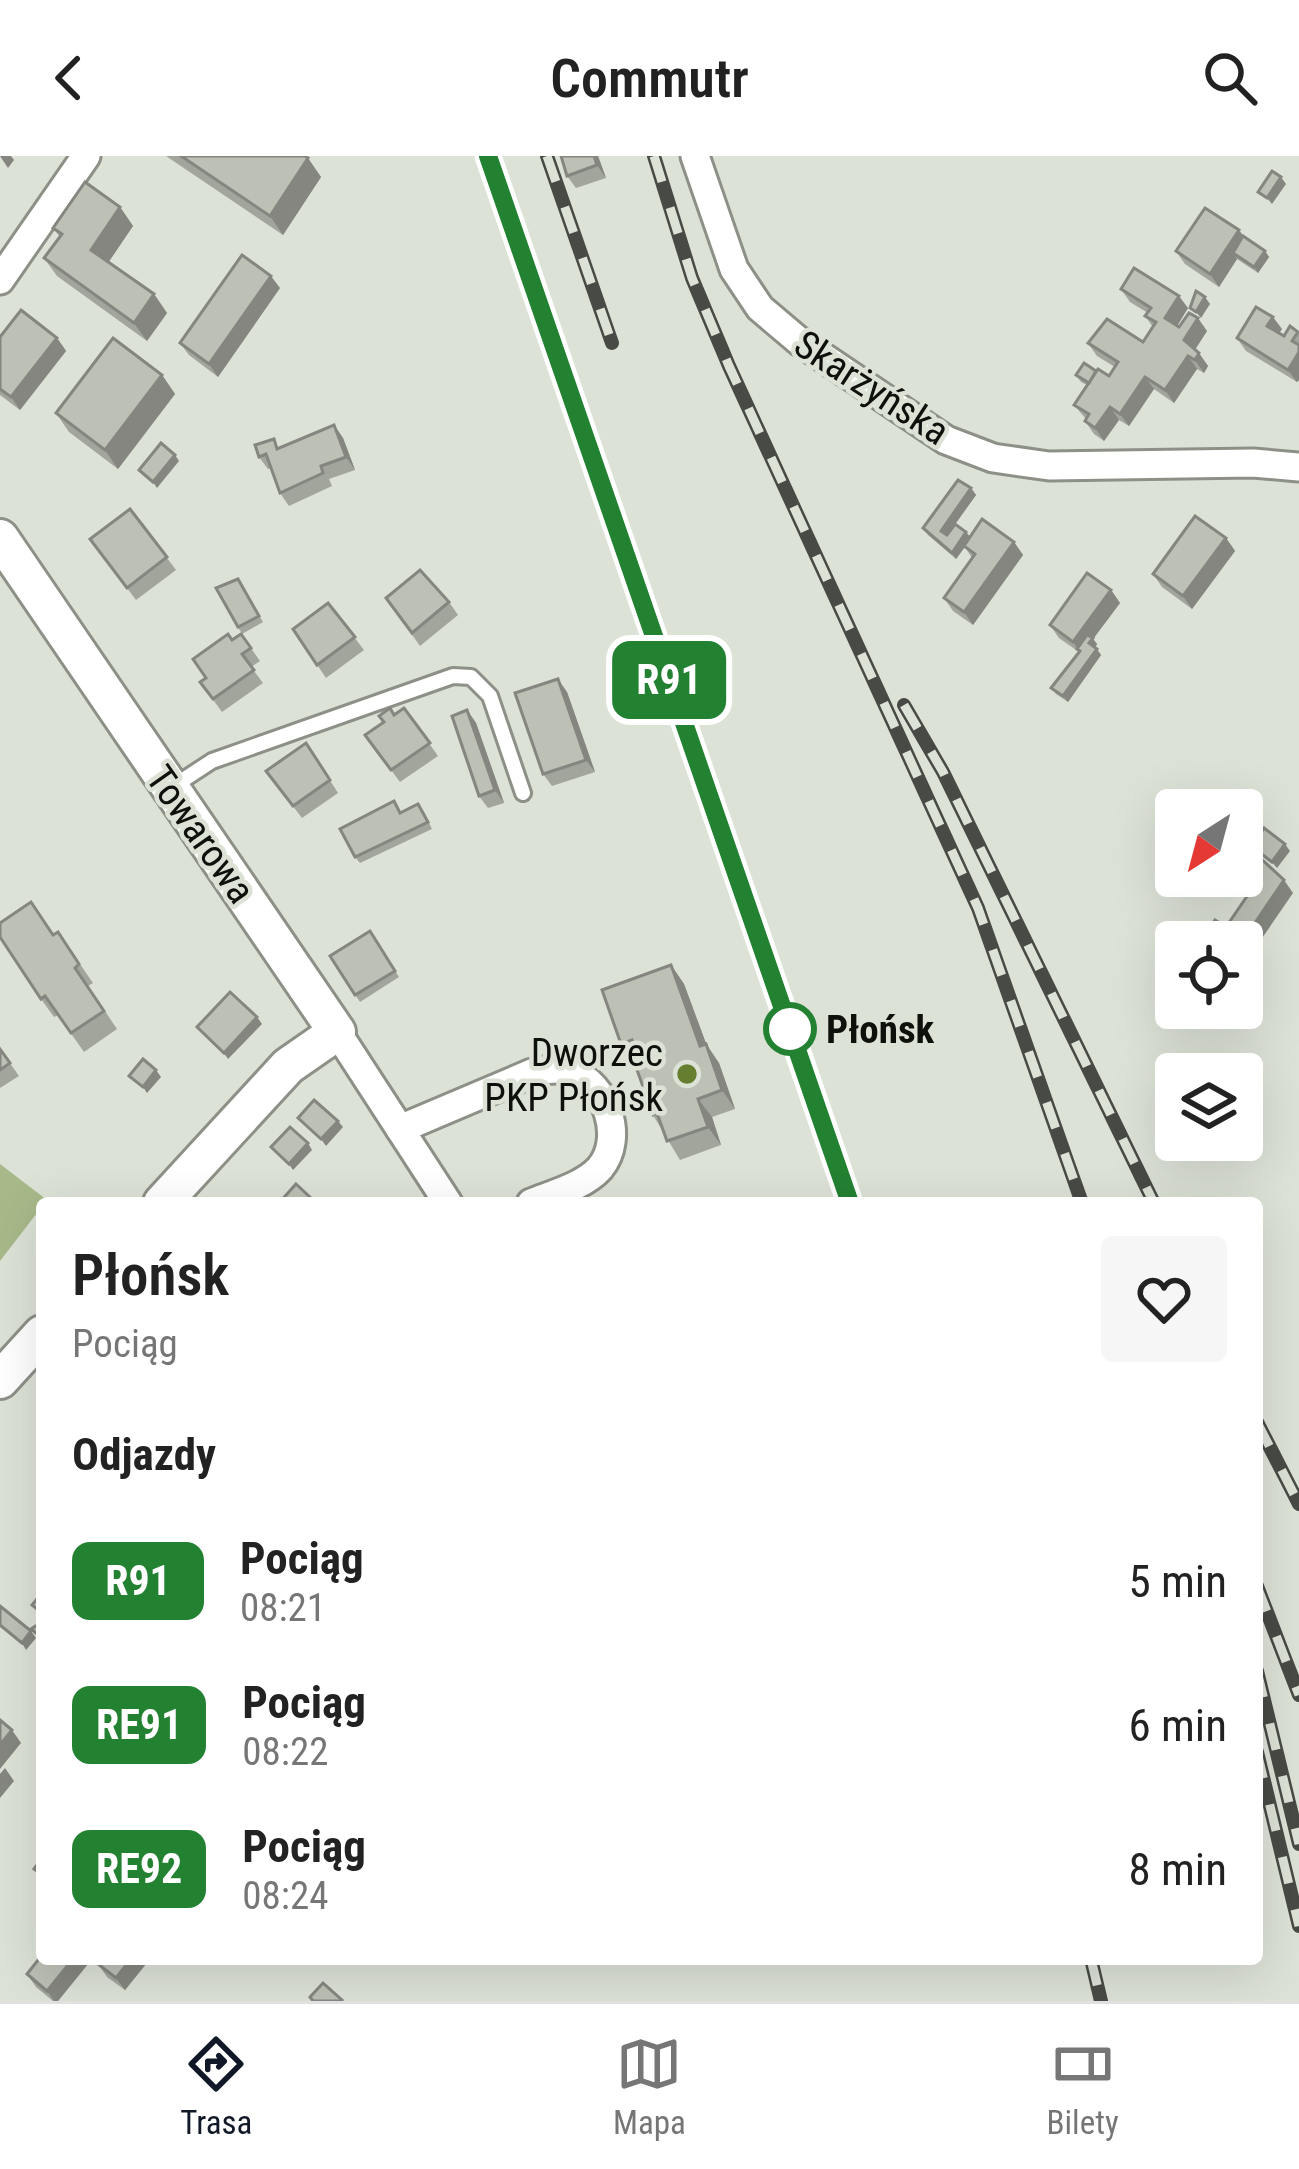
<!DOCTYPE html>
<html lang="pl">
<head>
<meta charset="utf-8">
<style>
  :root { --surface:#fff; --page:#f6f6f6; --text:#222; --muted:#767676; --line:#e0e0e0; --accent:#111827 }
  body { margin:0; font-family:"Roboto Condensed",sans-serif; background:var(--page); color:var(--text); height:100vh; display:flex; flex-direction:column; font-size:45px; white-space:nowrap }
  * { box-sizing:border-box; margin:0 }
  p { font-size:39px; color:var(--muted) }
  .icon { flex:none; width:66px; height:66px; fill:none; stroke:currentColor; stroke-width:2; stroke-linecap:round; stroke-linejoin:round }
  .map { position:relative; flex:1; overflow:hidden }
  .side { position:absolute; left:36px; top:1041px; width:1227px; height:768px; display:flex; flex-direction:column; background:var(--surface); border-radius:12px; box-shadow:0 12px 48px #0002 }
  .side>* { flex:none }
  .badge { padding:0 24px; border-radius:18px; font-size:42px; line-height:78px }
  .needle { width:78px; rotate:216deg }
  .buttons { position:absolute; left:1155px; top:633px; display:grid; gap:24px }
  .buttons a { display:grid; place-items:center; width:108px; height:108px; border-radius:12px; background:var(--surface); box-shadow:0 12px 48px #0002; font-size:60px }
  .map>.badge { position:absolute; translate:-50% -50%; box-shadow:0 0 0 6px #fff }
  h2 { padding:0 36px; font-size:45px; line-height:108px }
  .round { display:grid; place-items:center; flex:none; width:126px; height:126px; border-radius:12px; background:var(--page) }
  .summary { display:flex; align-items:center; justify-content:space-between; height:204px; padding:0 36px }
  h1 { font-size:57px; font-weight:600; line-height:90px }
  ul { padding:0; list-style:none }
  li { display:flex; align-items:center; gap:36px; height:144px; padding:0 36px }
  li div { flex:1 }
  li b { display:block; font-size:45px }
  li em { font-style:normal }
  li .badge { min-width:132px; font-weight:700; text-align:center }
  header { display:flex; justify-content:space-between; align-items:center; height:156px; padding:0 36px; background:var(--surface); font-size:54px; font-weight:600 }
  .dock { display:flex; justify-content:space-around; align-items:center; height:168px; border-top:3px solid var(--line); background:var(--surface); font-size:33px; color:var(--muted) }
  .dock a { display:grid; justify-items:center; gap:6px }
  .dock .active { color:var(--accent) }
  .map>svg:first-child { display:block }
  .green { fill:#a7b989 }
  .lines { fill:none; stroke-linecap:round; stroke-linejoin:round }
  .service-casing { stroke:#8c9086; stroke-width:20 }
  .minor-casing { stroke:#8c9086; stroke-width:33 }
  .tertiary-casing { stroke:#8c9086; stroke-width:42 }
  .service { stroke:#fff; stroke-width:14 }
  .minor { stroke:#fff; stroke-width:27 }
  .tertiary { stroke:#fff; stroke-width:36 }
  .rail-casing { stroke:#484b45; stroke-width:14 }
  .rail { stroke:#dde2d7; stroke-width:9; stroke-dasharray:27; stroke-linecap:butt }
  .wall { fill:#a2a59c }
  .shaded-wall { fill:#84867f }
  .building { fill:#bcc0b5; stroke:#84867f; stroke-width:3 }
  .line-casing { stroke:#fff; stroke-width:27 }
  .line { stroke:#238132; stroke-width:18 }
  .stop-dot { fill:#fff; stroke:#238132; stroke-width:6 }
  .poi-dot { fill:#657e30; stroke:#dde2d7; stroke-width:4.5 }
  .labels { text-anchor:middle; stroke-width:9; stroke-linejoin:round; paint-order:stroke }
  .street-label { font-size:39px; fill:#0e100c; stroke:#dde2d7 }
  .stop-label { font-size:39px; font-weight:bold; fill:#0e100c; stroke:#dde2d7; text-anchor:start }
  .poi-label { font-size:39px; fill:#0e100c; stroke:#dde2d7; text-anchor:end }
</style>
</head>
<body>
<header><svg class="icon" aria-label="back" viewBox="0 0 24 24"><path d="M15 5l-7 7 7 7"/></svg>Commutr<svg class="icon" aria-label="search" viewBox="0 0 24 24"><circle cx="10" cy="10" r="6"/><path d="M15 15l6 6"/></svg></header>
<div class="map">
<svg width="1299" height="1845" viewBox="0 0 1299 1845">
  <rect width="100%" height="100%" fill="#dde2d7"/>
  <path class="green" d="M0,1008L47,1044L0,1105Z"/>
  <g class="lines">
    <g class="service-casing">
      <path id="service" d="M174,630L212,605L453,520L471,521L490,540L523,637"/>
    </g>
    <g class="minor-casing">
      <g id="minor">
        <path d="M695,0L734,113L760,152L799,185L946,284L993,302L1049,310L1253,307L1299,311"/>
        <path d="M0,124L86,0"/>
        <path d="M337,876L448,1047"/>
        <path d="M400,973L532,917C545,914 557,911 570,915C607,928 625,982 600,1012C584,1030 553,1038 531,1047"/>
      </g>
    </g>
    <g class="tertiary-casing">
      <g id="tertiary">
        <path d="M0,382L337,876L288,910L162,1047"/>
        <path d="M0,1224L42,1178"/>
      </g>
    </g>
    <use href="#service" class="service"/>
    <use href="#minor" class="minor"/>
    <use href="#tertiary" class="tertiary"/>
    <g class="rail-casing">
      <g id="rail">
        <path d="M488,0L850,1047"/>
        <path d="M547,0L612,187"/>
        <path d="M654,0L692,122L729,210L978,752L1082,1047"/>
        <path d="M904,549L943,616L1154,1047"/>
        <path d="M1257,1266L1299,1348"/>
        <path d="M1257,1430L1299,1539"/>
        <path d="M1257,1515L1299,1688"/>
        <path d="M1257,1596L1299,1770"/>
        <path d="M1091,1803L1101,1845"/>
      </g>
    </g>
    <use href="#rail" class="rail"/>
  </g>
  <g class="wall">
    <path d="M166,0H305L321,21L283,79Z"/>
    <path d="M561,0H598L606,22L576,32L567,20Z"/>
    <path d="M120,51L133,70L108,106L154,138L167,157L147,185L57,120L44,102L60,81L53,72Z"/>
    <path d="M1239,74L1243,80L1265,95L1269,101L1258,117L1237,103L1219,131L1185,108L1176,95Z"/>
    <path d="M280,132L218,221L189,199L180,187Z"/>
    <path d="M1121,133L1188,152L1177,170L1207,175L1195,193L1208,210L1204,217L1197,213L1174,247L1154,233L1129,270L1119,264L1104,285L1094,278L1085,265L1086,263L1074,249L1087,229L1081,226L1076,219L1096,215L1109,220L1115,211L1097,200L1088,187L1143,186L1153,171L1145,160L1148,157L1130,146Z"/>
    <path d="M1282,173L1279,177L1284,180L1299,177V224L1297,226L1246,195L1237,182Z"/>
    <path d="M0,181L57,182L66,195L20,254L0,239Z"/>
    <path d="M162,219L175,238L118,313L69,276L56,257Z"/>
    <path d="M334,269L343,282L355,314L329,323L332,330L289,350L280,337L271,312L268,313L259,301Z"/>
    <path d="M971,332L976,339L955,368L970,381L1014,386L1023,399L973,469L953,455L944,442L972,402L965,391L956,403L928,379L923,372Z"/>
    <path d="M130,353L176,414L136,444L90,383Z"/>
    <path d="M1226,382L1235,395L1192,453L1162,431L1153,418Z"/>
    <path d="M238,423L263,466L242,478L238,471Z"/>
    <path d="M1111,434L1120,447L1093,483L1097,488L1095,492L1101,499L1068,546L1056,538L1051,532L1079,496L1059,482L1050,469Z"/>
    <path d="M386,442L449,446L458,459L420,490Z"/>
    <path d="M328,447L364,494L326,522L293,473Z"/>
    <path d="M241,478L260,505L251,511L263,527L222,556L200,526L206,522L232,484Z"/>
    <path d="M567,536L595,616L552,630L543,618Z"/>
    <path d="M404,552L438,600L400,626L365,579Z"/>
    <path d="M467,554L476,567L504,647L488,652L479,640Z"/>
    <path d="M306,587L338,637L302,662L266,615Z"/>
    <path d="M423,654L432,673L360,707L355,701L401,656Z"/>
    <path d="M370,775L399,821L360,846L330,800Z"/>
    <path d="M58,776L93,827L88,830L117,873L84,896L58,859L54,861L41,843L54,779Z"/>
    <path d="M671,809L684,828L706,888L719,907L735,953L712,961L721,989L680,1004L653,959L640,905L634,907L621,888Z"/>
    <path d="M0,893L19,920L0,932Z"/>
    <path d="M42,1803H92L58,1845H53L36,1831L27,1818Z"/>
    <path d="M150,1803L125,1834L107,1821L98,1808Z"/>
  </g>
  <g class="shaded-wall">
    <path d="M0,0H11L14,4L8,12Z"/>
    <path d="M594,0H598L606,22L597,9Z"/>
    <path d="M308,2L321,21L283,79L270,60Z"/>
    <path d="M1281,21L1286,28L1272,48L1267,42Z"/>
    <path d="M120,51L133,70L104,113L91,94Z"/>
    <path d="M1239,74L1248,87L1233,97L1237,103L1219,131L1210,118Z"/>
    <path d="M1265,95L1269,101L1258,117L1254,111Z"/>
    <path d="M271,120L280,132L218,221L209,208Z"/>
    <path d="M154,138L167,157L147,185L134,167Z"/>
    <path d="M1179,140L1188,152L1174,175L1165,162Z"/>
    <path d="M1205,141L1210,148L1201,162L1196,156Z"/>
    <path d="M1273,161L1282,173L1276,182L1267,170Z"/>
    <path d="M1198,162L1207,175L1193,197L1184,184Z"/>
    <path d="M57,182L66,195L20,254L11,241Z"/>
    <path d="M1299,196V224L1297,226L1288,214Z"/>
    <path d="M1199,197L1208,210L1204,217L1195,204Z"/>
    <path d="M1188,200L1197,213L1174,247L1165,234Z"/>
    <path d="M162,219L175,238L118,313L105,294Z"/>
    <path d="M1145,221L1154,233L1129,270L1120,258Z"/>
    <path d="M1110,251L1119,264L1104,285L1095,272Z"/>
    <path d="M334,269L343,282L355,314L346,301Z"/>
    <path d="M175,299L179,305L157,332L153,326Z"/>
    <path d="M971,332L976,339L946,381L941,375Z"/>
    <path d="M966,376L971,382L956,403L952,397Z"/>
    <path d="M1226,382L1235,395L1192,453L1183,440Z"/>
    <path d="M1014,386L1023,399L973,469L964,456Z"/>
    <path d="M1111,434L1120,447L1093,483L1097,488L1094,494L1082,499L1073,486Z"/>
    <path d="M1097,493L1101,499L1068,546L1063,540Z"/>
    <path d="M558,523L567,536L595,616L586,604Z"/>
    <path d="M467,554L476,567L504,647L495,634Z"/>
    <path d="M1285,688L1290,695L1277,712L1272,706Z"/>
    <path d="M1284,724L1293,737L1243,810L1242,786Z"/>
    <path d="M671,809L684,828L710,898L706,888L719,907L735,953L722,934L700,890Z"/>
    <path d="M257,861L262,868L228,903L224,897Z"/>
    <path d="M156,914L161,921L147,937L143,931Z"/>
    <path d="M698,943L712,961L721,989L708,971Z"/>
    <path d="M338,965L343,971L326,990L321,983Z"/>
    <path d="M308,987L312,994L293,1014L289,1008Z"/>
    <path d="M31,1475L36,1482L26,1494L22,1487Z"/>
    <path d="M12,1574L21,1587L0,1613V1589Z"/>
    <path d="M5,1612L14,1625L0,1642V1618Z"/>
    <path d="M73,1803H92L58,1845H54L47,1835Z"/>
    <path d="M131,1803H150L125,1834L116,1822Z"/>
  </g>
  <g class="building">
    <path d="M181,0H305L308,2L270,60Z"/>
    <path d="M561,0H594L597,9L567,20Z"/>
    <path d="M1272,15L1281,21L1267,42L1258,36Z"/>
    <path d="M85,26L120,51L91,94L154,138L134,167L44,102L62,78L53,72Z"/>
    <path d="M1205,52L1239,74L1210,118L1176,95Z"/>
    <path d="M1243,80L1265,95L1254,111L1233,97Z"/>
    <path d="M242,99L271,120L209,208L180,187Z"/>
    <path d="M1134,112L1179,140L1165,162L1179,171L1189,157L1198,162L1184,184L1199,197L1195,204L1188,200L1165,234L1145,221L1120,258L1110,251L1095,272L1085,265L1089,258L1074,249L1098,213L1109,220L1118,206L1088,187L1107,163L1143,186L1156,166L1145,160L1151,152L1121,133Z"/>
    <path d="M1196,135L1205,141L1196,156L1190,152Z"/>
    <path d="M1256,151L1273,161L1267,170L1284,180L1290,170L1298,176L1292,185L1299,189V196L1288,214L1237,182Z"/>
    <path d="M21,154L57,182L11,241L0,233V181Z"/>
    <path d="M113,182L162,219L105,294L56,257Z"/>
    <path d="M1084,207L1096,215L1089,227L1076,219Z"/>
    <path d="M334,269L346,301L321,310L323,317L280,337L266,298L259,301L255,289L274,283L277,293Z"/>
    <path d="M161,287L175,299L153,326L139,314Z"/>
    <path d="M958,324L971,332L941,375L947,379L955,368L966,376L952,397L923,372Z"/>
    <path d="M130,353L167,401L127,432L90,383Z"/>
    <path d="M1195,360L1226,382L1183,440L1153,418Z"/>
    <path d="M982,363L1014,386L964,456L944,442L975,398L964,390Z"/>
    <path d="M420,414L449,446L412,477L386,442Z"/>
    <path d="M1087,417L1111,434L1073,486L1050,469Z"/>
    <path d="M238,423L259,460L238,471L216,432Z"/>
    <path d="M328,447L355,481L317,509L293,473Z"/>
    <path d="M228,478L232,484L241,478L251,492L242,498L254,514L213,543L200,526L206,522L193,503Z"/>
    <path d="M1087,479L1093,482L1089,487L1097,493L1063,540L1051,532L1080,495L1077,493Z"/>
    <path d="M558,523L586,604L543,618L515,537Z"/>
    <path d="M390,552L394,559L404,552L430,587L391,614L365,579L384,566L379,560Z"/>
    <path d="M467,554L495,634L479,640L452,560Z"/>
    <path d="M306,587L330,624L293,650L266,615Z"/>
    <path d="M394,645L400,657L418,648L428,666L355,701L340,673Z"/>
    <path d="M1264,672L1285,688L1272,706L1251,690Z"/>
    <path d="M1256,698L1284,724L1242,786H1214L1204,781L1215,764L1226,771L1254,730L1240,721Z"/>
    <path d="M31,746L53,779L58,776L79,808L75,812L104,855L71,877L45,840L41,843L0,781V767Z"/>
    <path d="M370,775L395,815L355,839L330,800Z"/>
    <path d="M671,809L700,890L706,888L722,934L698,943L708,971L667,985L657,957L653,959L636,911L642,909L632,884L621,888L602,834Z"/>
    <path d="M230,836L257,861L224,897L197,871Z"/>
    <path d="M0,893L10,907L0,914Z"/>
    <path d="M143,903L156,914L143,931L129,920Z"/>
    <path d="M314,944L338,965L321,983L298,962Z"/>
    <path d="M290,971L308,987L289,1008L271,991Z"/>
    <path d="M296,1028L312,1043L308,1047H279Z"/>
    <path d="M42,1437V1457L32,1449Z"/>
    <path d="M0,1450L31,1475L22,1487L0,1469Z"/>
    <path d="M39,1468L42,1471V1482L31,1473Z"/>
    <path d="M0,1564L12,1574L0,1589Z"/>
    <path d="M42,1702V1719L34,1713Z"/>
    <path d="M42,1799V1803H73L47,1835L27,1818Z"/>
    <path d="M102,1803H131L116,1822L98,1808Z"/>
    <path d="M323,1827L342,1844L341,1845H313L310,1841Z"/>
  </g>
  <g class="lines">
    <g class="line-casing">
      <path id="line" d="M488,0L850,1047"/>
    </g>
    <use href="#line" class="line"/>
  </g>
  <circle class="stop-dot" cx="790" cy="873" r="24"/>
  <circle class="poi-dot" cx="687" cy="918" r="12"/>
  <g class="labels">
    <g class="street-label">
      <text transform="translate(872 231) rotate(33)" y="14">Skarżyńska</text>
      <text transform="translate(201 678) rotate(55)" y="14">Towarowa</text>
    </g>
    <g class="stop-label">
      <text x="826" y="887">Płońsk</text>
    </g>
    <g class="poi-label">
      <text x="663" y="910">Dworzec<tspan x="663" dy="45">PKP Płońsk</tspan></text>
    </g>
  </g>
</svg>
<div class="buttons">
<a><svg class="needle" viewBox="-14 -14 28 28"><path d="M0-13l5 13h-10z" fill="#e53935"/><path d="M0 13l5-13h-10z" fill="#767676"/></svg></a>
<a><svg class="icon" aria-label="locate" viewBox="0 0 24 24"><circle cx="12" cy="12" r="6"/><path d="M12 2v4M12 18v4M2 12h4M18 12h4"/></svg></a>
<a><svg class="icon" aria-label="layers" viewBox="0 0 24 24"><path d="M12 4l9 5-9 5-9-5zM3 14l9 5 9-5"/></svg></a>
</div>
<b class="badge" style="left:669px;top:524px;background:#238132;color:#fff">R91</b>
<section class="side">
<div class="summary"><div><h1>Płońsk</h1><p>Pociąg</p></div><a class="round"><svg class="icon" aria-label="heart" viewBox="0 0 24 24"><path d="M12 20l-8-8c-3-5 5-10 8-4 3-6 11-1 8 4z"/></svg></a></div>
<h2>Odjazdy</h2>
<ul>
<li><span class="badge" style="background:#238132;color:#fff">R91</span><div><b>Pociąg</b><p>08:21</p></div><em>5 min</em></li>
<li><span class="badge" style="background:#238132;color:#fff">RE91</span><div><b>Pociąg</b><p>08:22</p></div><em>6 min</em></li>
<li><span class="badge" style="background:#238132;color:#fff">RE92</span><div><b>Pociąg</b><p>08:24</p></div><em>8 min</em></li>
</ul>
</section>
</div>
<nav class="dock">
<a class="active"><svg class="icon" aria-label="directions" viewBox="0 0 24 24"><path d="M12 3l9 9-9 9-9-9zM9 14v-3h6M13 9l2 2-2 2"/></svg>Trasa</a>
<a><svg class="icon" aria-label="map" viewBox="0 0 24 24"><path d="M3 6l6-2 6 2 6-2v14l-6 2-6-2-6 2zM9 4v14M15 6v14"/></svg>Mapa</a>
<a><svg class="icon" aria-label="tickets" viewBox="0 0 24 24"><path d="M3 7h18v10H3zM15 7v10"/></svg>Bilety</a>
</nav>
</body>
</html>
